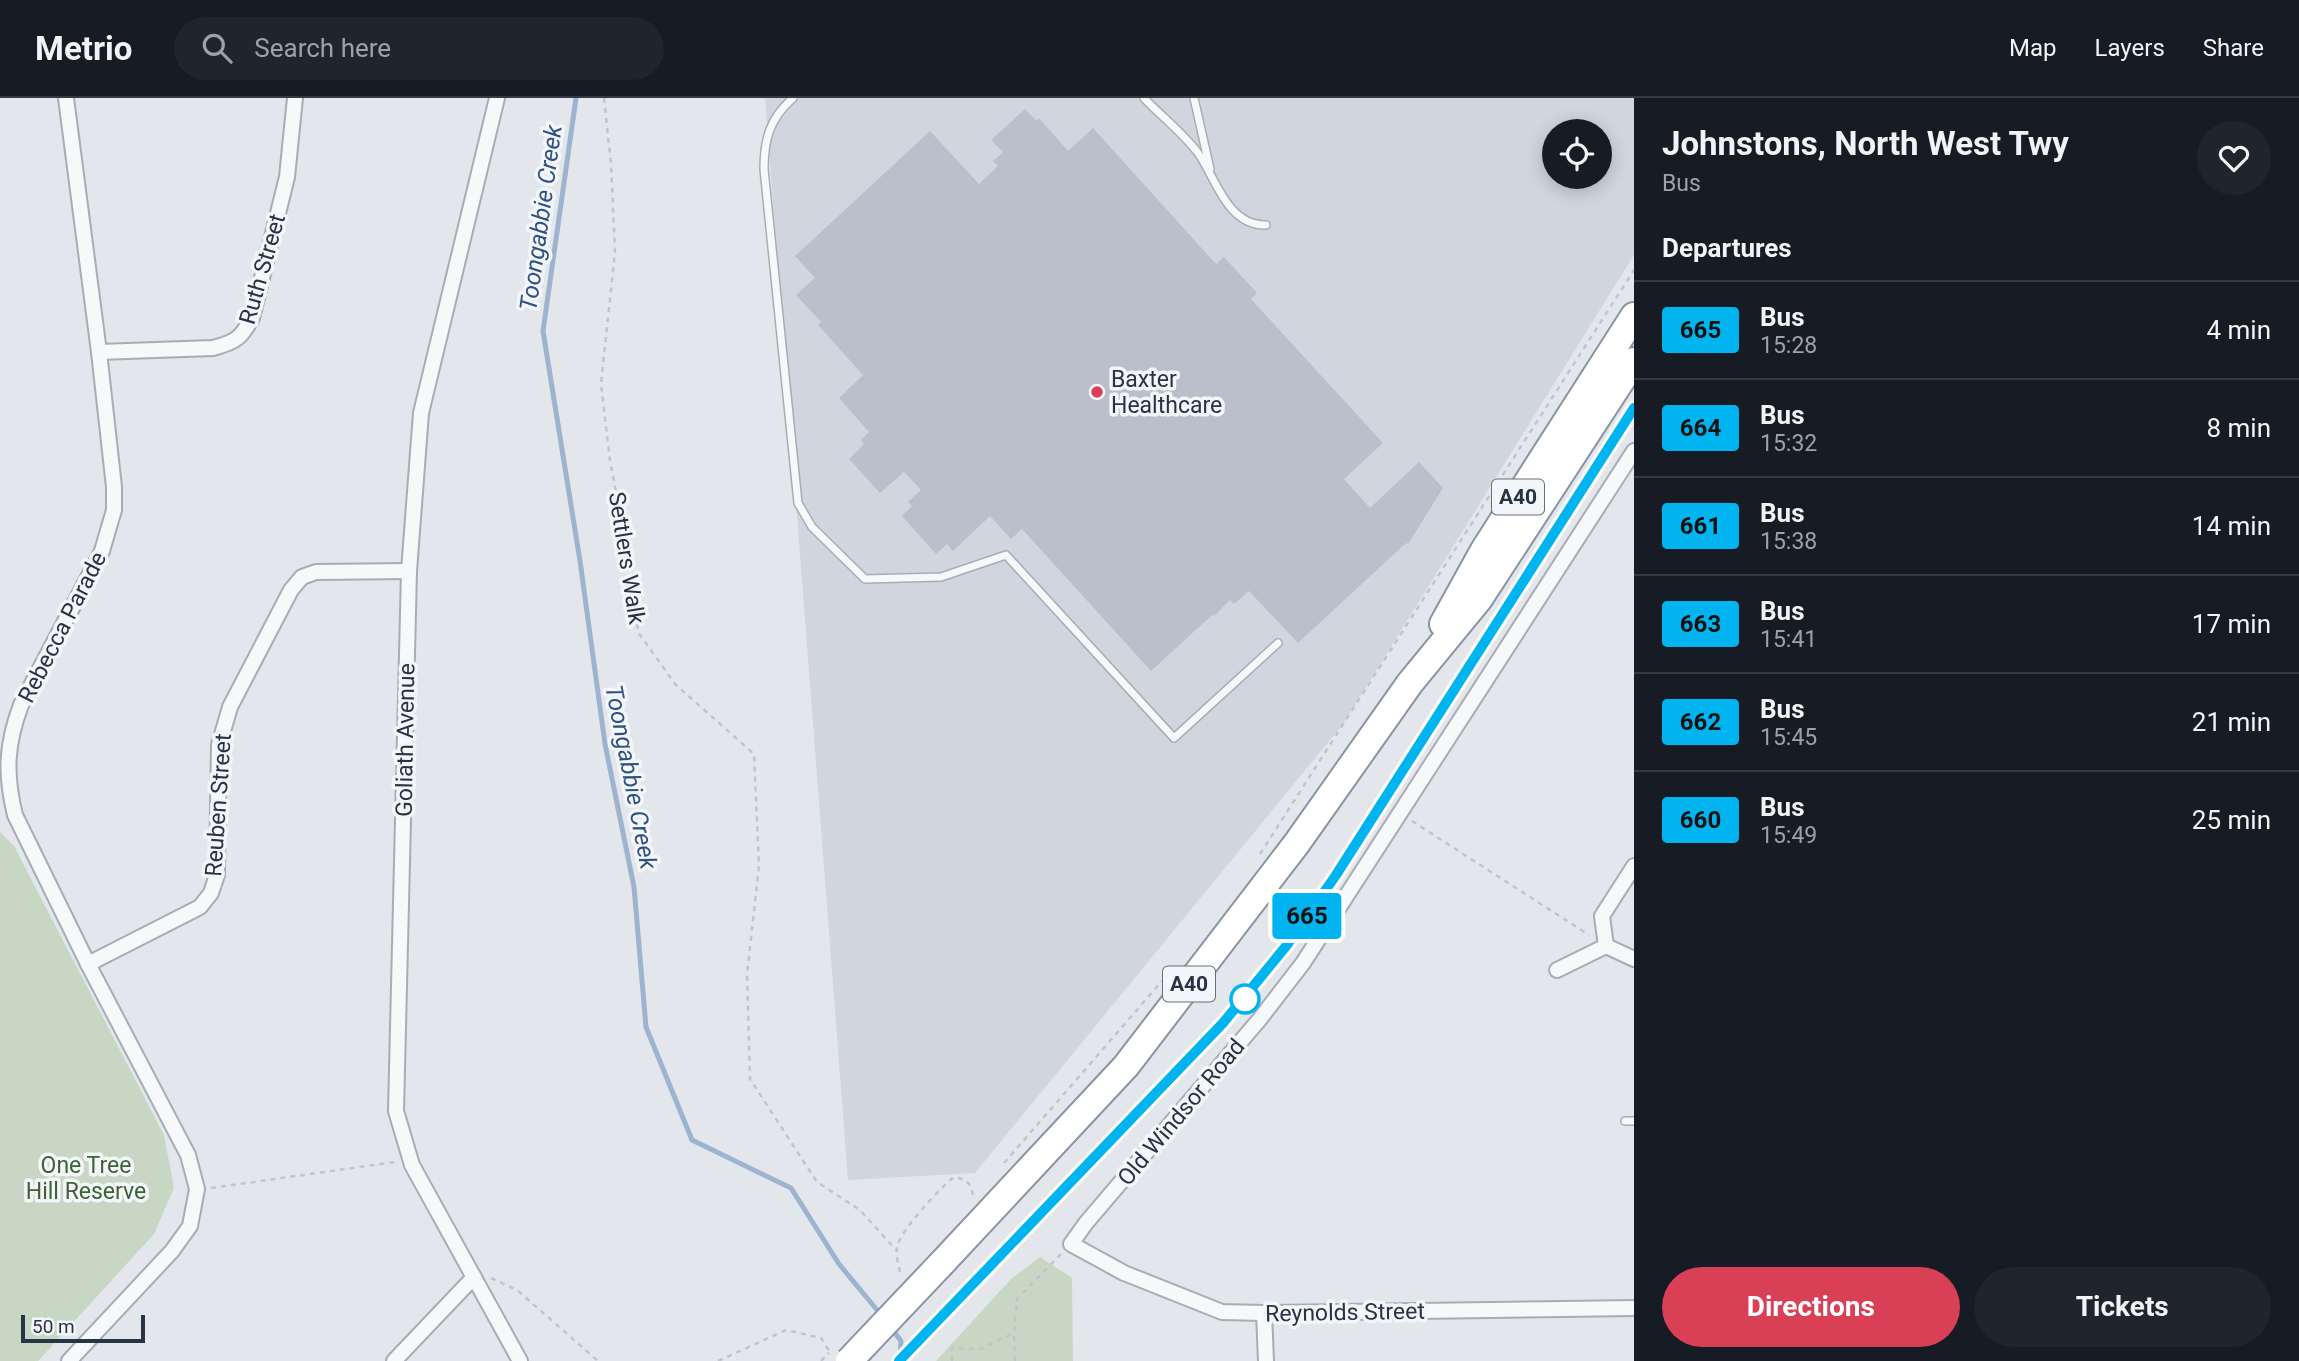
<!DOCTYPE html>
<html lang="en">
<head>
<meta charset="utf-8">
<style>
  :root { --surface:#171b24; --page:#20242c; --text:#f1f3f6; --muted:#9ea1a6; --line:#363941; --accent:#d94056 }
  body { margin:0; font-family:Roboto,sans-serif; background:var(--page); color:var(--text); height:100vh; display:flex; flex-direction:column; font-size:26px; white-space:nowrap }
  * { box-sizing:border-box; margin:0 }
  p { font-size:23px; color:var(--muted) }
  .icon { flex:none; width:38px; height:38px; fill:none; stroke:currentColor; stroke-width:2; stroke-linecap:round; stroke-linejoin:round }
  .map { position:relative; flex:1; overflow:hidden }
  .panel { display:flex; flex-direction:column; background:var(--surface); width:665px }
  .panel>* { flex:none }
  .badge { padding:0 14px; border-radius:5px; font-size:24px; line-height:46px }
  .controls { position:absolute; left:1542px; top:21px; display:grid; gap:14px }
  .controls a { display:grid; place-items:center; width:70px; height:70px; border-radius:50%; background:var(--surface); box-shadow:0 4px 18px #0003; font-size:35px }
  .scale { position:absolute; left:21px; bottom:18px; width:124px; box-sizing:border-box; padding-left:7px; border:4px solid #293346; border-top:0; font-size:19px; line-height:24px; white-space:nowrap; color:#293346; -webkit-text-stroke:5px #f3f6f9; paint-order:stroke }
  .map>.badge { position:absolute; translate:-50% -50%; box-shadow:0 0 0 4px #fff }
  h2 { padding:0 28px; font-size:26px; line-height:63px }
  .round { display:grid; place-items:center; flex:none; width:74px; height:74px; border-radius:37px; background:var(--page) }
  .headline { display:flex; align-items:center; justify-content:space-between; height:119px; padding:0 28px }
  h1 { font-size:33px; font-weight:700; line-height:52px }
  .primary-button { display:flex; gap:14px; margin-top:auto; padding:14px 28px }
  .primary-button a { flex:1; height:80px; border-radius:42px; background:var(--accent); color:#fff; font-size:28px; font-weight:700; line-height:80px; text-align:center }
  .primary-button a+a { background:var(--page); color:var(--text) }
  ul { padding:0; list-style:none }
  li { display:flex; align-items:center; gap:21px; height:98px; padding:0 28px; border-top:2px solid var(--line) }
  li div { flex:1 }
  li b { display:block; font-size:26px }
  li em { font-style:normal }
  li .badge { min-width:77px; font-weight:700; text-align:center }
  header { display:flex; align-items:center; gap:42px; box-sizing:border-box; height:98px; padding:0 35px; background:var(--surface); border-bottom:2px solid var(--line) }
  header strong { font-size:33px }
  nav { display:flex; gap:38px; margin-inline-start:auto; font-size:24px }
  .search { width:490px; height:63px; background:var(--page); display:flex; align-items:center; gap:18px; box-sizing:border-box; padding:0 24px; border-radius:38px; color:var(--muted); font-size:26px }
  main { display:flex; flex:1; min-height:0 }
  .map>svg:first-child { display:block }
  .built { fill:#d1d6de; fill-rule:evenodd }
  .green { fill:#c8d7c4 }
  .lines { fill:none; stroke-linecap:round; stroke-linejoin:round }
  .stream { stroke:#9cb4cf; stroke-width:5 }
  .building { fill:#bac0cb }
  .lane-casing { stroke:#a7adb7; stroke-width:10 }
  .street-casing { stroke:#a7adb7; stroke-width:18 }
  .highway-casing { stroke:#8994a4; stroke-width:30 }
  .path { stroke:#c1c5cb; stroke-width:2.5; stroke-dasharray:5 5; stroke-linecap:butt }
  .lane { stroke:#f6f8fa; stroke-width:7 }
  .street { stroke:#f6f8fa; stroke-width:14 }
  .highway { stroke:#fff; stroke-width:26 }
  .lane-bridge-casing { stroke:#a7adb7; stroke-width:10; stroke-linecap:butt }
  .highway-bridge-casing { stroke:#8994a4; stroke-width:30; stroke-linecap:butt }
  .path-bridge { stroke:#c1c5cb; stroke-width:2.5; stroke-dasharray:5 5; stroke-linecap:butt }
  .lane-bridge { stroke:#f6f8fa; stroke-width:7 }
  .highway-bridge { stroke:#fff; stroke-width:26 }
  .line-casing { stroke:#fff; stroke-width:16 }
  .line { stroke:#00b5ef; stroke-width:10 }
  .poi-dot { fill:#d94056; stroke:#f3f6f9; stroke-width:2.5 }
  .stop-dot { fill:#fff; stroke:#00b5ef; stroke-width:3.5 }
  .labels { text-anchor:middle; stroke-width:7; stroke-linejoin:round; paint-order:stroke }
  .shield { fill:#f3f6f9; stroke:#666e7c; stroke-width:2 }
  .shield-label { font-size:21px; font-weight:bold; fill:#293346 }
  .street-label { font-size:23px; fill:#293346; stroke:#f3f6f9 }
  .poi-label { font-size:23px; fill:#293346; stroke:#f3f6f9; text-anchor:start }
  .park-label { font-size:23px; fill:#3d6335; stroke:#f3f6f9 }
  .water-label { font-size:24px; font-style:italic; fill:#30527e; stroke:#f3f6f9 }
</style>
</head>
<body>
<header>
<strong>Metrio</strong>
<div class="search"><svg class="icon" aria-label="search" viewBox="0 0 24 24"><circle cx="10" cy="10" r="6"/><path d="M15 15l6 6"/></svg>Search here</div>
<nav><a>Map</a><a>Layers</a><a>Share</a></nav>
</header>
<main>
<div class="map">
<svg width="1634" height="1263" viewBox="0 0 1634 1263">
  <rect width="100%" height="100%" fill="#e3e7ec"/>
  <path class="built" d="M765,0H1634V157L1343,626L975,1075L848,1082ZM1554,33H1600V79H1554Z"/>
  <g class="green">
    <path d="M0,734L14,748L164,1037L174,1090L154,1136L38,1263H0Z"/>
    <path d="M1040,1159L1072,1180L1073,1263H936L1011,1181Z"/>
  </g>
  <g class="lines">
    <g class="stream">
      <path d="M576,0L543,233L580,463L605,646L634,789L646,929L692,1042L791,1090L839,1166L882,1218"/>
      <path d="M892,1231L901,1243L900,1263"/>
    </g>
  </g>
  <path class="building" d="M1025,11L1037,23L1039,20L1068,53L1093,30L1216,166L1224,159L1257,195L1251,201L1383,345L1344,381L1370,410L1419,364L1443,390L1408,446L1406,445L1298,545L1249,493L1234,506L1230,502L1214,518L1212,517L1151,573L1022,431L1011,441L990,418L953,453L947,446L936,456L902,418L912,408L908,404L921,392L904,374L880,395L849,361L864,346L861,342L869,334L839,300L863,277L818,227L821,224L796,197L815,180L795,158L930,33L979,86L998,68L993,63L1003,54L991,42Z"/>
  <g class="lines">
    <g class="lane-casing">
      <g id="lane">
        <path d="M793,0C770,20 764,41 764,71L798,405L812,429L865,481L941,479L1006,457L1174,640L1278,545"/>
        <path d="M1144,0C1161,18 1183,35 1198,55C1216,80 1227,128 1266,127"/>
        <path d="M1194,0L1210,71"/>
        <path d="M1625,1023H1634"/>
        <path d="M959,1198L1112,1039L1188,964L1240,906L1287,847L1336,777L1634,310"/>
      </g>
    </g>
    <g class="street-casing">
      <g id="street">
        <path d="M66,0L99,254L114,389V412L102,453L21,607C6,647 5,676 15,717L88,866L188,1057L197,1091L190,1128L172,1153L69,1263"/>
        <path d="M497,0L421,315L409,473L396,1013L412,1067L520,1263"/>
        <path d="M99,254L213,250C236,244 241,240 252,220L287,79L295,0"/>
        <path d="M1634,353L1303,865L1259,922L1086,1125L1071,1146L1124,1175L1222,1214L1264,1215L1634,1210"/>
        <path d="M1634,768L1602,818L1606,848L1634,861"/>
        <path d="M88,866L200,809L211,795L217,777L219,647L230,609L291,492L302,479L316,474L409,473"/>
        <path d="M1557,872L1606,848"/>
        <path d="M1264,1215L1266,1263"/>
        <path d="M394,1263L474,1179"/>
      </g>
    </g>
    <g class="highway-casing">
      <g id="highway">
        <path d="M1443,526L1484,452L1634,218"/>
        <path d="M942,1165L1126,968L1297,745L1410,585L1479,501L1634,263"/>
      </g>
    </g>
    <g class="path">
      <path d="M604,0L611,66L615,154L601,286L610,363L632,477L638,534L675,586L754,656L759,767L747,877L750,981L817,1084L860,1112L897,1153"/>
      <path d="M1412,723L1589,837"/>
      <path d="M1260,756L1634,172"/>
      <path d="M1004,1065L1162,883"/>
      <path d="M211,1090L395,1064"/>
      <path d="M900,1174C898,1165 895,1155 898,1146C903,1130 940,1090 954,1079C967,1081 972,1086 973,1099"/>
      <path d="M491,1180L517,1192L598,1263"/>
      <path d="M718,1263L786,1232L821,1240L829,1253"/>
      <path d="M952,1263V1250L980,1251L1014,1235"/>
      <path d="M1015,1263L1014,1235L1017,1201L1061,1156"/>
    </g>
    <use href="#lane" class="lane"/>
    <use href="#street" class="street"/>
    <use href="#highway" class="highway"/>
    <g class="lane-bridge-casing">
      <path id="lane-bridge" d="M899,1263L959,1198"/>
    </g>
    <g class="highway-bridge-casing">
      <path id="highway-bridge" d="M849,1263L942,1165"/>
    </g>
    <path class="path-bridge" d="M821,1263L829,1255"/>
    <use href="#lane-bridge" class="lane-bridge"/>
    <use href="#highway-bridge" class="highway-bridge"/>
  </g>
  <g class="lines">
    <g class="line-casing">
      <path id="line" d="M899,1263L1223,925L1287,847L1336,777L1634,310"/>
    </g>
    <use href="#line" class="line"/>
  </g>
  <circle class="poi-dot" cx="1097" cy="294" r="7"/>
  <circle class="stop-dot" cx="1245" cy="901" r="14"/>
  <g class="labels">
    <g class="shield">
      <rect x="1492" y="381.5" width="52" height="35" rx="5"/>
      <rect x="1163" y="868.5" width="52" height="35" rx="5"/>
    </g>
    <g class="shield-label">
      <text x="1518" y="406">A40</text>
      <text x="1189" y="893">A40</text>
    </g>
    <g class="street-label">
      <text transform="translate(262 171) rotate(-74)" y="8">Ruth Street</text>
      <text transform="translate(627 460) rotate(81)" y="8">Settlers Walk</text>
      <text transform="translate(62 529) rotate(-63)" y="8">Rebecca Parade</text>
      <text transform="translate(405 642) rotate(-89)" y="8">Goliath Avenue</text>
      <text transform="translate(218 707) rotate(-86)" y="8">Reuben Street</text>
      <text transform="translate(1181 1014) rotate(-50)" y="8">Old Windsor Road</text>
      <text transform="translate(1345 1214) rotate(-1)" y="8">Reynolds Street</text>
    </g>
    <g class="poi-label">
      <text x="1111" y="289">Baxter<tspan x="1111" dy="26">Healthcare</tspan></text>
    </g>
    <g class="park-label">
      <text x="86" y="1075">One Tree<tspan x="86" dy="26">Hill Reserve</tspan></text>
    </g>
    <g class="water-label">
      <text transform="translate(541 120) rotate(-82)" y="8">Toongabbie Creek</text>
      <text transform="translate(631 679) rotate(79)" y="8">Toongabbie Creek</text>
    </g>
  </g>
</svg>
<div class="controls">
<a><svg class="icon" aria-label="locate" viewBox="0 0 24 24"><circle cx="12" cy="12" r="6"/><path d="M12 2v4M12 18v4M2 12h4M18 12h4"/></svg></a>
</div>
<div class="scale">50 m</div>
<b class="badge" style="left:1307px;top:818px;background:#00b5ef;color:#111">665</b>
</div>
<section class="panel">
<div class="headline"><div><h1>Johnstons, North West Twy</h1><p>Bus</p></div><a class="round"><svg class="icon" aria-label="heart" viewBox="0 0 24 24"><path d="M12 20l-8-8c-3-5 5-10 8-4 3-6 11-1 8 4z"/></svg></a></div>
<h2>Departures</h2>
<ul>
<li><span class="badge" style="background:#00b5ef;color:#111">665</span><div><b>Bus</b><p>15:28</p></div><em>4 min</em></li>
<li><span class="badge" style="background:#00b5ef;color:#111">664</span><div><b>Bus</b><p>15:32</p></div><em>8 min</em></li>
<li><span class="badge" style="background:#00b5ef;color:#111">661</span><div><b>Bus</b><p>15:38</p></div><em>14 min</em></li>
<li><span class="badge" style="background:#00b5ef;color:#111">663</span><div><b>Bus</b><p>15:41</p></div><em>17 min</em></li>
<li><span class="badge" style="background:#00b5ef;color:#111">662</span><div><b>Bus</b><p>15:45</p></div><em>21 min</em></li>
<li><span class="badge" style="background:#00b5ef;color:#111">660</span><div><b>Bus</b><p>15:49</p></div><em>25 min</em></li>
</ul>
<div class="primary-button"><a>Directions</a><a>Tickets</a></div>
</section>
</main>
</body>
</html>
